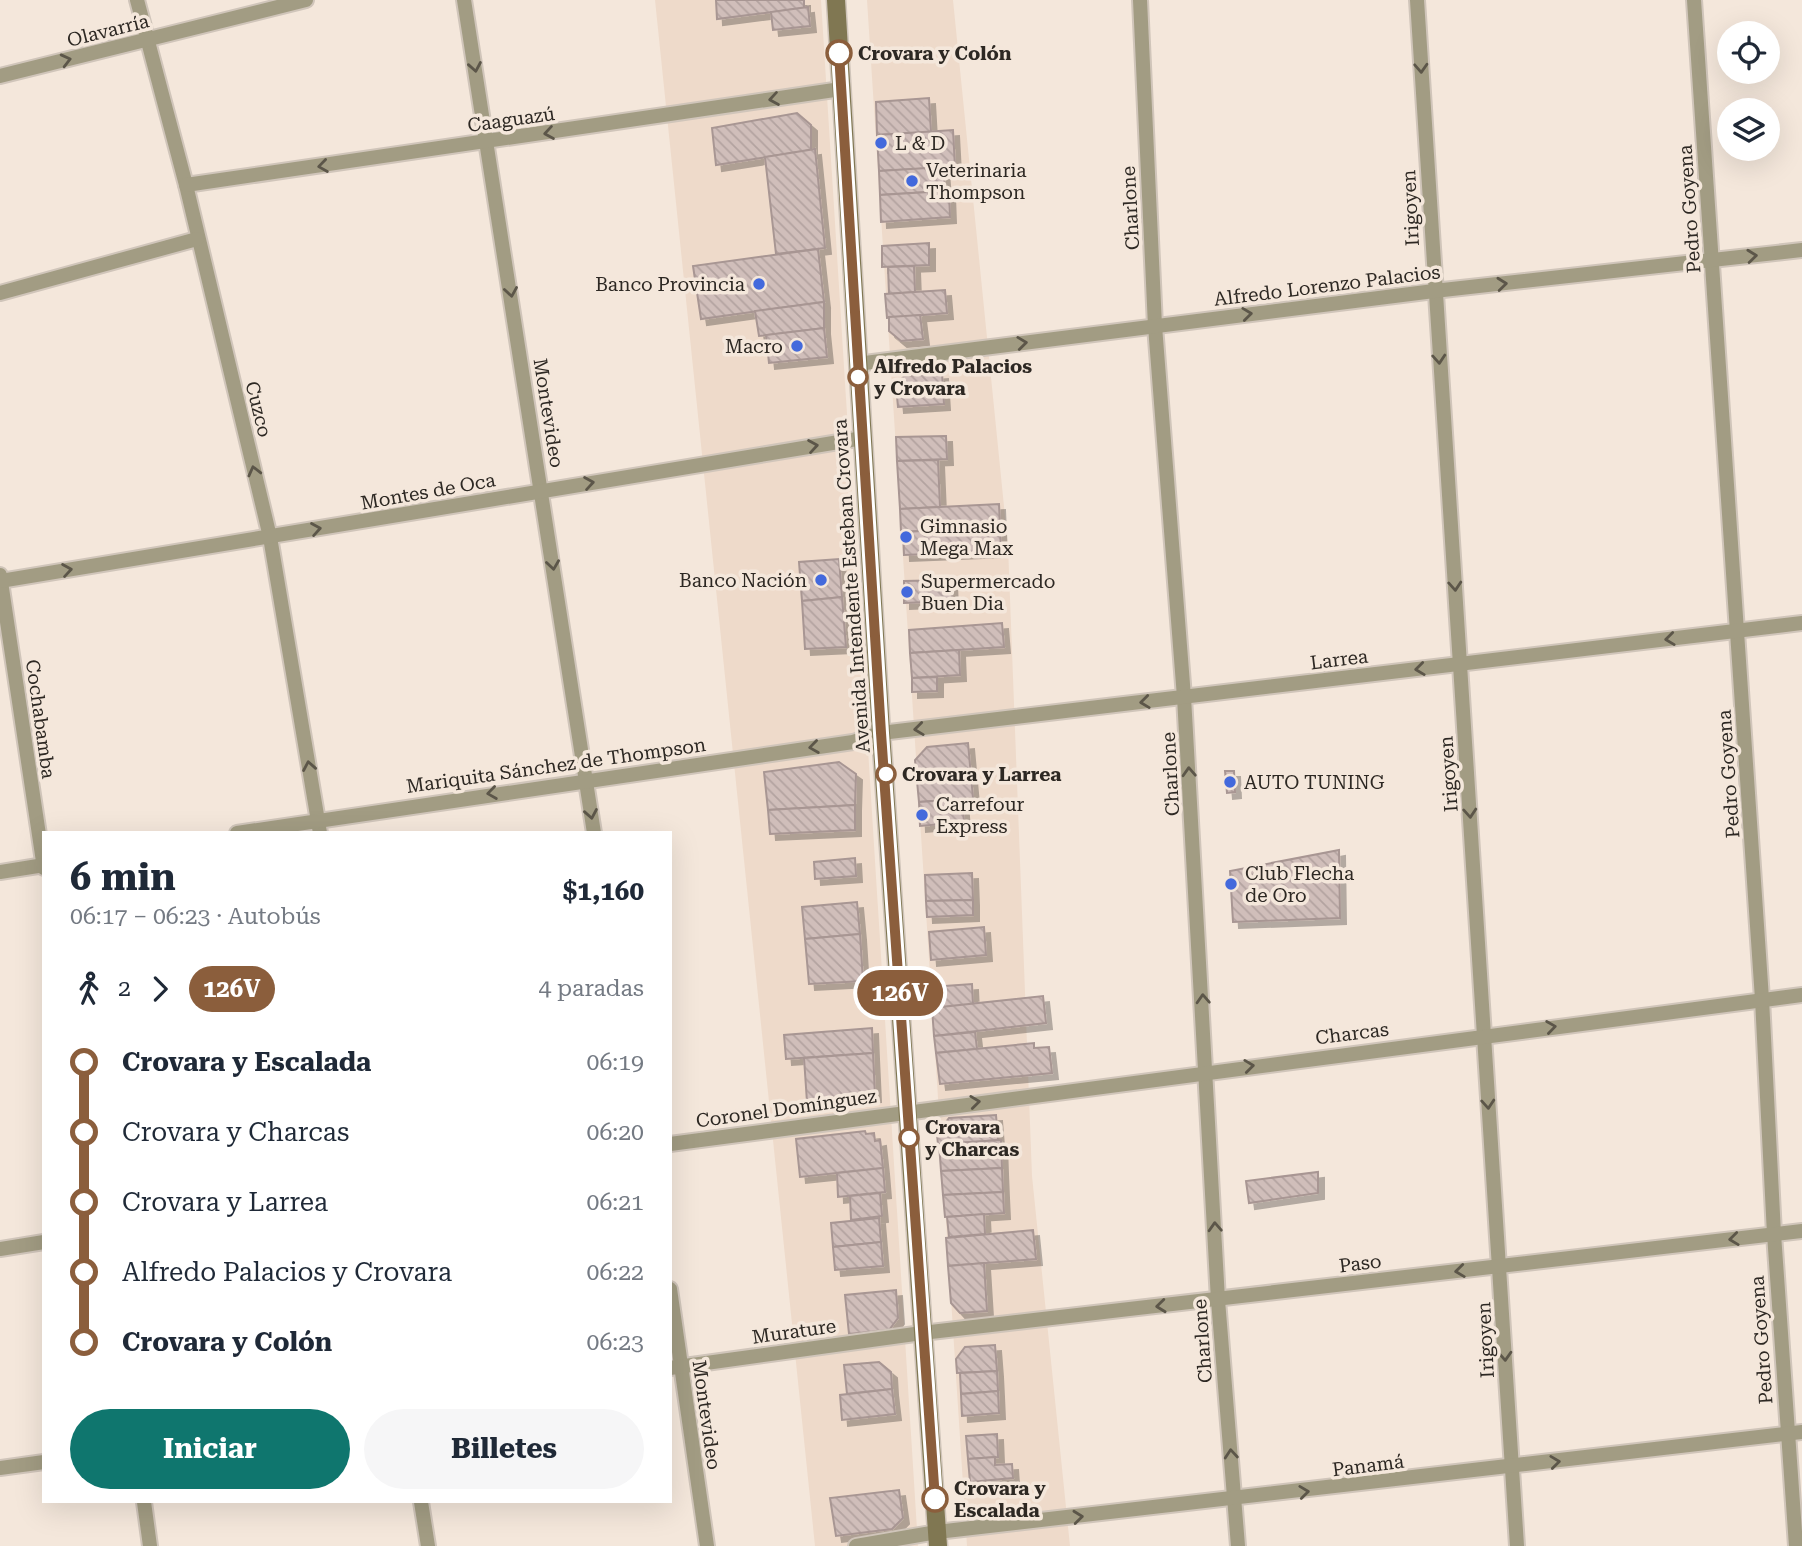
<!DOCTYPE html>
<html lang="es">
<head>
<meta charset="utf-8">
<style>
  :root { --surface:#fff; --page:#f6f6f7; --text:#1f2937; --muted:#747a83; --accent:#0f766e }
  body { margin:0; font-family:"Roboto Serif",serif; background:var(--page); color:var(--text); height:100vh; display:flex; flex-direction:column; font-size:26px; white-space:nowrap }
  * { box-sizing:border-box; margin:0 }
  p { font-size:23px; color:var(--muted) }
  .icon { flex:none; width:38px; height:38px; fill:none; stroke:currentColor; stroke-width:2; stroke-linecap:round; stroke-linejoin:round }
  .map { position:relative; flex:1; overflow:hidden }
  .sheet { position:absolute; left:42px; top:831px; width:630px; height:672px; display:flex; flex-direction:column; background:var(--surface); border-radius:0px; box-shadow:0 7px 28px #0002 }
  .sheet>* { flex:none }
  .badge { padding:0 14px; border-radius:23px; font-size:24px; line-height:46px }
  .tools { position:absolute; left:1717px; top:21px; display:grid; gap:14px }
  .tools a { display:grid; place-items:center; width:63px; height:63px; border-radius:50%; background:var(--surface); box-shadow:0 7px 28px #0002; font-size:35px }
  .map>.badge { position:absolute; translate:-50% -50%; box-shadow:0 0 0 4px #fff }
  .legs { display:flex; align-items:center; gap:10px; height:77px; padding:0 28px; font-size:23px }
  .legs p { margin-inline-start:auto }
  .overview { display:flex; align-items:center; justify-content:space-between; height:119px; padding:0 28px }
  h1 { font-size:38px; font-weight:700; line-height:52px }
  .primary-button { display:flex; gap:14px; margin-top:auto; padding:14px 28px }
  .primary-button a { flex:1; height:80px; border-radius:42px; background:var(--accent); color:#fff; font-size:28px; font-weight:700; line-height:80px; text-align:center }
  .primary-button a+a { background:var(--page); color:var(--text) }
  ul { padding:0 28px; list-style:none }
  li { display:flex; align-items:center; gap:24px; height:70px; font-size:26px }
  li i { display:grid; place-items:center; width:10px; height:100%; margin:0 9px; background:currentColor }
  li i::after { content:''; width:18px; height:18px; margin:-9px; border:5px solid; border-radius:50%; background:var(--surface) }
  li p { margin-inline-start:auto }
  li:first-child i { background:linear-gradient(#0000 50%,currentColor 0) }
  li:last-child i { background:linear-gradient(currentColor 50%,#0000 0) }
  .map>svg:first-child { display:block }
  .built { fill:#eedaca }
  .building { fill:url(#building-back-hatch); stroke:#a89693; stroke-width:2; filter:url(#shadow) }
  .lines { fill:none; stroke-linecap:round; stroke-linejoin:round }
  .street-casing { stroke:#d0c5ba; stroke-width:18 }
  .secondary-casing { stroke:#d0c5ba; stroke-width:21 }
  .street { stroke:#a29c83; stroke-width:14 }
  .secondary { stroke:#807752; stroke-width:18 }
  .oneway { stroke:#5c5649 }
  .line-1-casing { stroke:#fff; stroke-width:16 }
  .line-1 { stroke:#8b5e3c; stroke-width:10 }
  .stop-1-dot { fill:#fff; stroke:#8b5e3c; stroke-width:3.5 }
  .poi-dot { fill:#4369dc; stroke:#f4e7db; stroke-width:2.5 }
  .labels { text-anchor:middle; stroke-width:7; stroke-linejoin:round; paint-order:stroke }
  .street-label { font-size:19px; fill:#2d2823; stroke:#f4e7db }
  .stop-label { font-size:19px; font-weight:bold; fill:#2d2823; stroke:#f4e7db; text-anchor:start }
  .poi-label { font-size:19px; fill:#2d2823; stroke:#f4e7db; text-anchor:start }
</style>
</head>
<body>
<div class="map">
<svg width="1802" height="1546" viewBox="0 0 1802 1546">
  <defs>
    <pattern id="building-back-hatch" width="6" height="6" patternUnits="userSpaceOnUse" patternTransform="scale(1.75)"><rect width="6" height="6" fill="#d0beba"/><path d="M-1 5l2 2M0 0l6 6M5-1l2 2" fill="none" stroke="#b3a3a0"/></pattern>
    <filter id="shadow"><feDropShadow dx="6" dy="6" stdDeviation="0" flood-color="#0004"/></filter>
  </defs>
  <rect width="100%" height="100%" fill="#f4e7db"/>
  <g class="built">
    <path d="M655,0H821L918,1546H815Z"/>
    <path d="M867,0H953L1008,546L1032,1176L1070,1546H967Z"/>
  </g>
  <g class="building">
    <path d="M716,0H804V8L717,19Z"/>
    <path d="M808,7L810,26L773,30L771,12Z"/>
    <path d="M929,98L931,132L877,135L876,102Z"/>
    <path d="M797,113L811,125V150L716,165L712,128Z"/>
    <path d="M953,130L955,167L879,171L877,135Z"/>
    <path d="M815,149L825,248L776,254L765,157Z"/>
    <path d="M943,167L945,191L880,195L879,171Z"/>
    <path d="M945,191H949L950,217L881,222L880,195Z"/>
    <path d="M929,243V265L882,267V246Z"/>
    <path d="M818,249L824,302L701,319L693,266Z"/>
    <path d="M914,266L915,292L889,294L888,267Z"/>
    <path d="M945,290L947,313L887,318L885,294Z"/>
    <path d="M824,302V328L759,336L755,311Z"/>
    <path d="M920,315L923,339L901,341L889,331V317Z"/>
    <path d="M824,328L827,357L769,363L766,335Z"/>
    <path d="M942,373L944,404L898,407L896,386L904,376Z"/>
    <path d="M946,436L947,459L897,461L896,437Z"/>
    <path d="M938,460L940,507L900,509L897,461Z"/>
    <path d="M999,504L1000,527L901,532L900,509Z"/>
    <path d="M1000,527L1001,551L904,555L903,532Z"/>
    <path d="M839,559L842,597L802,601L799,562Z"/>
    <path d="M951,580L952,601L904,603V581Z"/>
    <path d="M842,597L846,647L805,649L802,601Z"/>
    <path d="M1002,623L1004,647L910,653L909,630Z"/>
    <path d="M959,650L960,675L912,678L910,653Z"/>
    <path d="M937,677V691L912,692V678Z"/>
    <path d="M968,743L973,798L919,802L915,760L927,747Z"/>
    <path d="M839,762L856,774L855,805L768,810L764,772Z"/>
    <path d="M1225,771H1234L1235,792L1227,793Z"/>
    <path d="M962,799L964,822L920,826L919,802Z"/>
    <path d="M855,805V830L770,834L768,810Z"/>
    <path d="M1339,850L1340,918L1233,922L1230,871Z"/>
    <path d="M855,858L856,876L815,879L814,862Z"/>
    <path d="M972,873L973,900L926,901L925,875Z"/>
    <path d="M973,900V915L927,917L926,901Z"/>
    <path d="M857,902L860,934L805,939L802,907Z"/>
    <path d="M984,927L986,955L931,960L929,932Z"/>
    <path d="M860,934L863,981L809,984L805,939Z"/>
    <path d="M972,984L973,1005L932,1008L931,987Z"/>
    <path d="M1043,996L1046,1023L934,1036L932,1008Z"/>
    <path d="M872,1028L873,1053L786,1059L784,1035Z"/>
    <path d="M975,1032L977,1049L936,1053L934,1036Z"/>
    <path d="M1034,1043V1048L1049,1047L1052,1073L940,1084L936,1053Z"/>
    <path d="M873,1053L875,1096L807,1102L804,1058Z"/>
    <path d="M996,1115L998,1140L938,1145L937,1134L949,1118Z"/>
    <path d="M865,1131L866,1134L874,1133L875,1141L880,1140L883,1168L800,1177L796,1139Z"/>
    <path d="M1001,1140L1002,1168L941,1171L939,1144Z"/>
    <path d="M883,1168L885,1192L838,1197L837,1173Z"/>
    <path d="M1002,1168L1003,1192L943,1195L941,1171Z"/>
    <path d="M1318,1172V1193L1249,1203L1246,1181Z"/>
    <path d="M1003,1192L1004,1213L945,1217L943,1195Z"/>
    <path d="M880,1193L882,1216L851,1220L850,1196Z"/>
    <path d="M984,1214L985,1234L949,1237L947,1217Z"/>
    <path d="M879,1218L881,1242L833,1247L831,1223Z"/>
    <path d="M1033,1230L1036,1259L948,1266L946,1238Z"/>
    <path d="M881,1242L883,1266L835,1270L833,1247Z"/>
    <path d="M984,1263L987,1311L960,1313L951,1303L948,1266Z"/>
    <path d="M896,1290L898,1318L889,1330L849,1334L845,1295Z"/>
    <path d="M995,1345L997,1371L957,1373L956,1359L965,1347Z"/>
    <path d="M879,1362L891,1372L892,1389L847,1394L844,1365Z"/>
    <path d="M997,1371L998,1391L961,1394L960,1373Z"/>
    <path d="M892,1389L895,1414L842,1420L840,1395Z"/>
    <path d="M998,1391L999,1413L962,1416L961,1394Z"/>
    <path d="M997,1434L998,1457L968,1459L966,1436Z"/>
    <path d="M995,1457V1465L1012,1464L1013,1478L970,1482L968,1459Z"/>
    <path d="M899,1490L903,1518L892,1529L836,1536L830,1498Z"/>
  </g>
  <g class="lines">
    <g class="street-casing">
      <g id="street">
        <path d="M137,0L186,185L270,537L320,833"/>
        <path d="M464,0L594,833"/>
        <path d="M1140,0L1155,326L1184,697L1218,1300L1238,1546"/>
        <path d="M1417,0L1517,1546"/>
        <path d="M1694,0L1762,999L1774,1234L1796,1546"/>
        <path d="M0,76L306,0"/>
        <path d="M186,185L841,89"/>
        <path d="M0,293L197,239"/>
        <path d="M857,364L1434,291L1802,250"/>
        <path d="M0,575L44,868"/>
        <path d="M0,581L863,438"/>
        <path d="M237,833L853,742L881,733L1802,623"/>
        <path d="M0,872L44,865"/>
        <path d="M670,1144L1802,995"/>
        <path d="M0,1249L44,1242"/>
        <path d="M670,1289L707,1546"/>
        <path d="M670,1368L922,1333L1802,1231"/>
        <path d="M0,1468L44,1462"/>
        <path d="M144,1502L150,1546"/>
        <path d="M421,1502L428,1546"/>
        <path d="M856,1546L937,1532L1802,1432"/>
      </g>
    </g>
    <g class="secondary-casing">
      <path id="secondary" d="M836,0L881,733L938,1546"/>
    </g>
    <use href="#street" class="street"/>
    <use href="#secondary" class="secondary"/>
  </g>
  <defs><path id="oneway-chevron" d="M-2-3.5L2.5 0L-2 3.5" fill="none" stroke-width="1.6" stroke-linecap="round" stroke-linejoin="round" transform="scale(1.75)"/></defs>
  <g class="oneway">
    <use href="#oneway-chevron" transform="translate(66 60) rotate(-14)"/>
    <use href="#oneway-chevron" transform="translate(475 67) rotate(80)"/>
    <use href="#oneway-chevron" transform="translate(1421 68) rotate(87)"/>
    <use href="#oneway-chevron" transform="translate(774 99) rotate(171)"/>
    <use href="#oneway-chevron" transform="translate(549 133) rotate(171)"/>
    <use href="#oneway-chevron" transform="translate(323 166) rotate(172)"/>
    <use href="#oneway-chevron" transform="translate(1752 256) rotate(-6)"/>
    <use href="#oneway-chevron" transform="translate(1502 284) rotate(-6)"/>
    <use href="#oneway-chevron" transform="translate(511 292) rotate(81)"/>
    <use href="#oneway-chevron" transform="translate(1247 314) rotate(-7)"/>
    <use href="#oneway-chevron" transform="translate(1022 343) rotate(-7)"/>
    <use href="#oneway-chevron" transform="translate(1439 359) rotate(86)"/>
    <use href="#oneway-chevron" transform="translate(813 446) rotate(-9)"/>
    <use href="#oneway-chevron" transform="translate(254 471) rotate(-104)"/>
    <use href="#oneway-chevron" transform="translate(589 483) rotate(-9)"/>
    <use href="#oneway-chevron" transform="translate(316 529) rotate(-10)"/>
    <use href="#oneway-chevron" transform="translate(553 565) rotate(82)"/>
    <use href="#oneway-chevron" transform="translate(67 570) rotate(-9)"/>
    <use href="#oneway-chevron" transform="translate(1455 586) rotate(86)"/>
    <use href="#oneway-chevron" transform="translate(1670 639) rotate(173)"/>
    <use href="#oneway-chevron" transform="translate(1420 669) rotate(173)"/>
    <use href="#oneway-chevron" transform="translate(1145 702) rotate(173)"/>
    <use href="#oneway-chevron" transform="translate(919 729) rotate(173)"/>
    <use href="#oneway-chevron" transform="translate(814 747) rotate(172)"/>
    <use href="#oneway-chevron" transform="translate(309 766) rotate(-100)"/>
    <use href="#oneway-chevron" transform="translate(1189 772) rotate(-93)"/>
    <use href="#oneway-chevron" transform="translate(492 793) rotate(172)"/>
    <use href="#oneway-chevron" transform="translate(1470 813) rotate(86)"/>
    <use href="#oneway-chevron" transform="translate(591 814) rotate(80)"/>
    <use href="#oneway-chevron" transform="translate(1203 999) rotate(-93)"/>
    <use href="#oneway-chevron" transform="translate(1551 1027) rotate(-8)"/>
    <use href="#oneway-chevron" transform="translate(1249 1066) rotate(-7)"/>
    <use href="#oneway-chevron" transform="translate(975 1102) rotate(-7)"/>
    <use href="#oneway-chevron" transform="translate(1488 1104) rotate(86)"/>
    <use href="#oneway-chevron" transform="translate(1215 1227) rotate(-93)"/>
    <use href="#oneway-chevron" transform="translate(1734 1239) rotate(173)"/>
    <use href="#oneway-chevron" transform="translate(1460 1271) rotate(173)"/>
    <use href="#oneway-chevron" transform="translate(1161 1306) rotate(174)"/>
    <use href="#oneway-chevron" transform="translate(1505 1356) rotate(87)"/>
    <use href="#oneway-chevron" transform="translate(1231 1454) rotate(-95)"/>
    <use href="#oneway-chevron" transform="translate(1555 1462) rotate(-7)"/>
    <use href="#oneway-chevron" transform="translate(1304 1492) rotate(-7)"/>
    <use href="#oneway-chevron" transform="translate(1078 1517) rotate(-6)"/>
  </g>
  <g class="lines">
    <g class="line-1-casing">
      <path id="line-1" d="M839,53L881,733L935,1499"/>
    </g>
    <use href="#line-1" class="line-1"/>
  </g>
  <g class="stop-1-dot">
    <circle cx="839" cy="53" r="12"/>
    <circle cx="858" cy="377" r="9"/>
    <circle cx="886" cy="774" r="9"/>
    <circle cx="909" cy="1138" r="9"/>
    <circle cx="935" cy="1499" r="12"/>
  </g>
  <g class="poi-dot">
    <circle cx="881" cy="143" r="7"/>
    <circle cx="912" cy="181" r="7"/>
    <circle cx="759" cy="284" r="7"/>
    <circle cx="797" cy="346" r="7"/>
    <circle cx="906" cy="537" r="7"/>
    <circle cx="821" cy="580" r="7"/>
    <circle cx="907" cy="592" r="7"/>
    <circle cx="1230" cy="782" r="7"/>
    <circle cx="922" cy="815" r="7"/>
    <circle cx="1231" cy="884" r="7"/>
  </g>
  <g class="labels">
    <g class="street-label">
      <text transform="translate(108 30) rotate(-14)" y="7">Olavarría</text>
      <text transform="translate(511 119) rotate(-8)" y="7">Caaguazú</text>
      <text transform="translate(1130 208) rotate(-93)" y="7">Charlone</text>
      <text transform="translate(1410 208) rotate(-93)" y="7">Irigoyen</text>
      <text transform="translate(1689 209) rotate(-94)" y="7">Pedro Goyena</text>
      <text transform="translate(1327 285) rotate(-7)" y="7">Alfredo Lorenzo Palacios</text>
      <text transform="translate(259 409) rotate(76)" y="7">Cuzco</text>
      <text transform="translate(549 413) rotate(81)" y="7">Montevideo</text>
      <text transform="translate(428 491) rotate(-10)" y="7">Montes de Oca</text>
      <text transform="translate(851 586) rotate(-94)" y="7">Avenida Intendente Esteban Crovara</text>
      <text transform="translate(1339 659) rotate(-7)" y="7">Larrea</text>
      <text transform="translate(41 719) rotate(82)" y="7">Cochabamba</text>
      <text transform="translate(556 765) rotate(-8)" y="7">Mariquita Sánchez de Thompson</text>
      <text transform="translate(1170 774) rotate(-93)" y="7">Charlone</text>
      <text transform="translate(1448 774) rotate(-94)" y="7">Irigoyen</text>
      <text transform="translate(1728 774) rotate(-94)" y="7">Pedro Goyena</text>
      <text transform="translate(1352 1033) rotate(-7)" y="7">Charcas</text>
      <text transform="translate(786 1108) rotate(-8)" y="7">Coronel Domínguez</text>
      <text transform="translate(1360 1263) rotate(-7)" y="7">Paso</text>
      <text transform="translate(794 1331) rotate(-8)" y="7">Murature</text>
      <text transform="translate(1485 1340) rotate(-93)" y="7">Irigoyen</text>
      <text transform="translate(1761 1340) rotate(-94)" y="7">Pedro Goyena</text>
      <text transform="translate(1202 1341) rotate(-94)" y="7">Charlone</text>
      <text transform="translate(707 1415) rotate(82)" y="7">Montevideo</text>
      <text transform="translate(1368 1465) rotate(-7)" y="7">Panamá</text>
    </g>
    <g class="stop-label">
      <text x="858" y="60">Crovara y Colón</text>
      <text x="874" y="373">Alfredo Palacios<tspan x="874" dy="22">y Crovara</tspan></text>
      <text x="902" y="781">Crovara y Larrea</text>
      <text x="925" y="1134">Crovara<tspan x="925" dy="22">y Charcas</tspan></text>
      <text x="954" y="1495">Crovara y<tspan x="954" dy="22">Escalada</tspan></text>
    </g>
    <g class="poi-label">
      <text x="895" y="150">L &amp; D</text>
      <text x="926" y="177">Veterinaria<tspan x="926" dy="22">Thompson</tspan></text>
      <text x="745" y="291" text-anchor="end">Banco Provincia</text>
      <text x="783" y="353" text-anchor="end">Macro</text>
      <text x="920" y="533">Gimnasio<tspan x="920" dy="22">Mega Max</tspan></text>
      <text x="807" y="587" text-anchor="end">Banco Nación</text>
      <text x="921" y="588">Supermercado<tspan x="921" dy="22">Buen Dia</tspan></text>
      <text x="1244" y="789">AUTO TUNING</text>
      <text x="936" y="811">Carrefour<tspan x="936" dy="22">Express</tspan></text>
      <text x="1245" y="880">Club Flecha<tspan x="1245" dy="22">de Oro</tspan></text>
    </g>
  </g>
</svg>
<div class="tools">
<a><svg class="icon" aria-label="locate" viewBox="0 0 24 24"><circle cx="12" cy="12" r="6"/><path d="M12 2v4M12 18v4M2 12h4M18 12h4"/></svg></a>
<a><svg class="icon" aria-label="layers" viewBox="0 0 24 24"><path d="M12 4l9 5-9 5-9-5zM3 14l9 5 9-5"/></svg></a>
</div>
<b class="badge" style="left:900px;top:993px;background:#8b5e3c;color:#fff">126V</b>
<section class="sheet">
<div class="overview"><div><h1>6 min</h1><p>06:17 – 06:23 · Autobús</p></div><b>$1,160</b></div>
<div class="legs"><svg class="icon" aria-label="walk" viewBox="0 0 24 24"><circle cx="13" cy="4" r="2"/><path d="M13 8l-2 6 4 7M11 14l-3 7M7 12l3-4h3l4 4"/></svg>2<svg class="icon" aria-label="forward" viewBox="0 0 24 24"><path d="M9 5l7 7-7 7"/></svg><b class="badge" style="background:#8b5e3c;color:#fff">126V</b><p>4 paradas</p></div>
<ul>
<li><i style="color:#8b5e3c"></i><b>Crovara y Escalada</b><p>06:19</p></li>
<li><i style="color:#8b5e3c"></i><span>Crovara y Charcas</span><p>06:20</p></li>
<li><i style="color:#8b5e3c"></i><span>Crovara y Larrea</span><p>06:21</p></li>
<li><i style="color:#8b5e3c"></i><span>Alfredo Palacios y Crovara</span><p>06:22</p></li>
<li><i style="color:#8b5e3c"></i><b>Crovara y Colón</b><p>06:23</p></li>
</ul>
<div class="primary-button"><a>Iniciar</a><a>Billetes</a></div>
</section>
</div>
</body>
</html>
